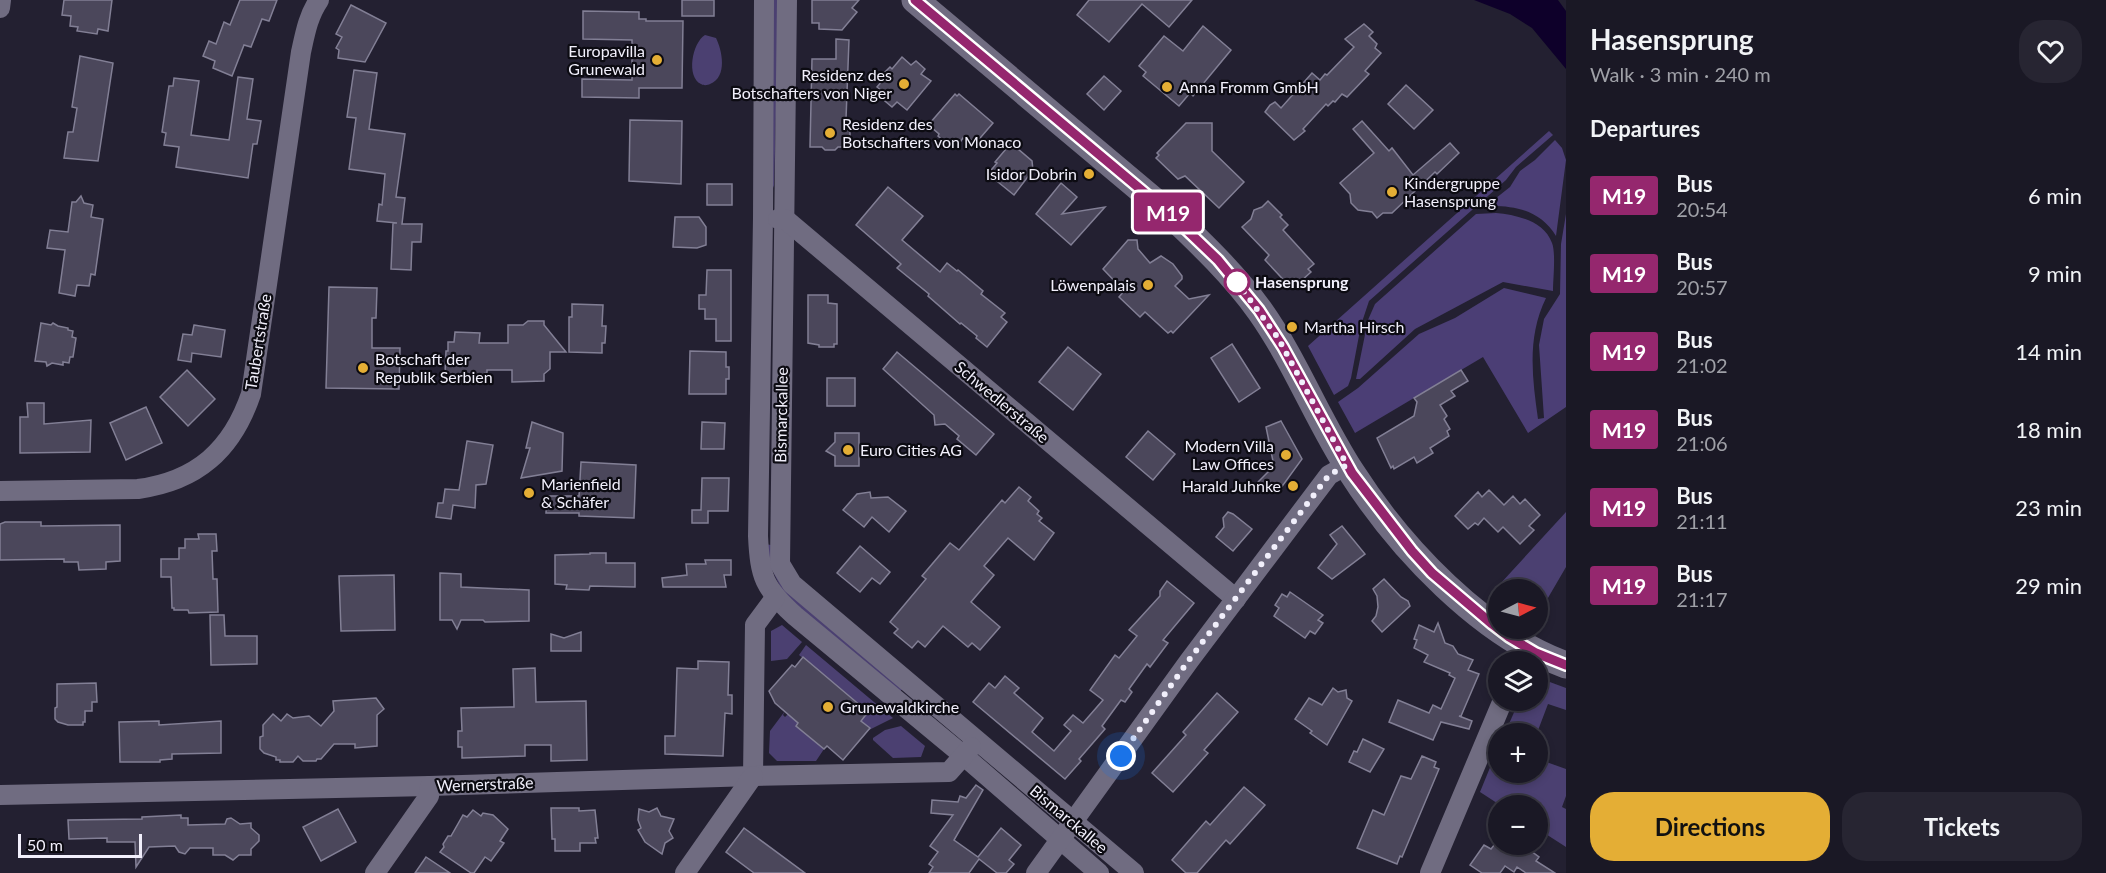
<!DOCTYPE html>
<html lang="en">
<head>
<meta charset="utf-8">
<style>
  :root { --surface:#1a1825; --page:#272532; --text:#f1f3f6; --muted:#9fa0a7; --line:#383742; --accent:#e4ae35 }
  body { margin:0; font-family:Lato,sans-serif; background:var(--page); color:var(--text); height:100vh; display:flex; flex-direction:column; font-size:22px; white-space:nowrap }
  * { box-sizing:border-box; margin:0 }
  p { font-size:20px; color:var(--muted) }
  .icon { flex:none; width:33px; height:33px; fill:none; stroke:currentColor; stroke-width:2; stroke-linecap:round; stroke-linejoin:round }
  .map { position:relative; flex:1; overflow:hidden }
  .panel { display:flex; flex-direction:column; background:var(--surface); width:540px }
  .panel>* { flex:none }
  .badge { padding:0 12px; border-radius:4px; font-size:21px; line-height:39px }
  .needle { width:39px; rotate:84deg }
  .controls { position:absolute; left:1488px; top:579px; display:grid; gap:12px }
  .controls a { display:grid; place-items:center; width:60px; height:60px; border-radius:50%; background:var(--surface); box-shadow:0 3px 9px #0003,0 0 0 2px var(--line); font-size:30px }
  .scale { position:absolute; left:18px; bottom:15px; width:124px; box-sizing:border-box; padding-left:6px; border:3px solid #f1effb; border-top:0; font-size:16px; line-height:21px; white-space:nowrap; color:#f1effb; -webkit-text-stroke:4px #0c0b12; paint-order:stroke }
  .you { position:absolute; width:30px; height:30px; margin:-15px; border:4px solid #fff; border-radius:50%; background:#1a73e8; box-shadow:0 0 0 9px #1a73e833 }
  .map>.badge { position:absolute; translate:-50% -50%; box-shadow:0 0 0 3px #fff }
  h2 { padding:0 24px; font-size:22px; line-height:54px }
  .round { display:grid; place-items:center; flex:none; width:63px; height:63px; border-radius:24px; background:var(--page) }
  .headline { display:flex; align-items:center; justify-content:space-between; height:102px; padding:0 24px }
  h1 { font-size:28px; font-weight:700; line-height:45px }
  .button { display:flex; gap:12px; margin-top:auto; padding:12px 24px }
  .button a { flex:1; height:69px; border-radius:24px; background:var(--accent); color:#111; font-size:24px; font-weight:700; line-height:69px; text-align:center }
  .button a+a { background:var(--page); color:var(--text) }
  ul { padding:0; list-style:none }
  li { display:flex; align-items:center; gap:18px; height:78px; padding:0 24px }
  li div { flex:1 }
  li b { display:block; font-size:22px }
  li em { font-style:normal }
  li .badge { min-width:66px; font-weight:700; text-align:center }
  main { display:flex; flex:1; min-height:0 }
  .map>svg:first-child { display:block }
  .green { fill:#4b4071 }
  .forest { fill:#4b3e75 }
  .water { fill:#0e002a }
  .building { fill:#4b475b; stroke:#827f95; stroke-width:1.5 }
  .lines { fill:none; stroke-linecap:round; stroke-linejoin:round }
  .street { stroke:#706c81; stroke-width:20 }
  .secondary { stroke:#706c81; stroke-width:27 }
  .line-casing { stroke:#fff; stroke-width:14 }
  .line { stroke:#95276e; stroke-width:9 }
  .walk { stroke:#f1effb; stroke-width:6; stroke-dasharray:0 10.8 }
  .poi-dot { fill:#e4ae35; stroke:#0c0b12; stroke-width:2 }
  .stop-dot { fill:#fff; stroke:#95276e; stroke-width:3 }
  .labels { text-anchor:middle; stroke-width:4.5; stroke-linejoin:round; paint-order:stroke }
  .poi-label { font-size:16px; fill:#f1effb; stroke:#0c0b12; text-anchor:start }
  .stop-label { font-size:16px; font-weight:bold; fill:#f1effb; stroke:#0c0b12; text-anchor:start }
  .street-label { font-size:16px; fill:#f1effb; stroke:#0c0b12 }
</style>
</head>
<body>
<main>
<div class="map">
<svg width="1566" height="873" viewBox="0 0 1566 873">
  <rect width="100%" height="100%" fill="#232031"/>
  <g class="green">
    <path d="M770,0H779L774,188L770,177Z"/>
    <path d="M705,35L716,38C722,50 728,77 710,84C708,85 704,86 701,84C686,77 692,43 705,35Z"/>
    <path d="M1566,512V567L1538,615V590H1498V603L1489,596Z"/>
    <path d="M765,544L771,545L773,561L903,688L898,694L791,603C777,584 770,567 765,544Z"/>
    <path d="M782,625L802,642L787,659L771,661V631Z"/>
    <path d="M806,645L893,718L867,731L869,728L861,721L868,712L799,655Z"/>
    <path d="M1539,678L1566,688V710L1548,704L1537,733H1505L1519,701L1538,700V679Z"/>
    <path d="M785,711L783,715L785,717L788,714L799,723L796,726L824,749L816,761H777L769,753L770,731Z"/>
    <path d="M901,726L925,746L921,757L893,758L873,740V738L885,730Z"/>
    <path d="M1498,748V772H1538V759L1566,769V796L1562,807L1566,809V847L1538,829V806L1500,805L1480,792Z"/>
  </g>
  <g class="forest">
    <path d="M1549,131L1553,135L1516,167L1506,180L1369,301L1361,325L1351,378L1348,386L1334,395L1308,346Z"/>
    <path d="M1555,140L1562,148L1566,160L1556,236C1540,210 1514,205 1486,206L1510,187L1520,171L1535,160Z"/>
    <path d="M1496,213C1517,215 1544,221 1552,243C1556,253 1553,279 1553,291L1503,282L1415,329L1360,379H1356L1368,320L1375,304L1476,214Z"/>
    <path d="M1566,214V407L1528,433L1483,357L1355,433L1338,402L1358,388L1419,334L1455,318L1504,288L1546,298C1527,337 1532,376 1538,419L1544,418L1539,345L1544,319L1560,294L1561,244Z"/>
  </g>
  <path class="water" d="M1474,0H1558L1566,11V69L1532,28L1510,14Z"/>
  <g class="building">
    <path d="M64,0H112L108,31L98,29L97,34L77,31L78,27L70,26L71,16L62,15Z"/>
    <path d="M240,0H277L269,21L262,19L251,47L244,45L232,76L213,68L215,61L203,56L209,41L216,44L224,22L230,25Z"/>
    <rect x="682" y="0" width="32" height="16"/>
    <path d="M812,0H859L852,8L857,12L842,30L819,29V23H812Z"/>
    <path d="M1089,0H1192L1169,27L1142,4L1109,42L1077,15Z"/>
    <path d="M351,5L386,23L365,62L338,58L339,50L336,48L342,37L336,34Z"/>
    <path d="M583,11L639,12V19H646V21H683L682,88H639V98L582,97V79L632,80V40L583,39Z"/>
    <path d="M1364,24L1373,32L1369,36L1377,44L1375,48L1381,53L1365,71L1369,74L1347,97L1342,94L1335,102L1333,101L1328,106L1326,104L1303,129L1305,131L1294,140L1265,112L1270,105L1275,102L1281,108L1312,73L1320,80L1325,74L1327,75L1354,47L1345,39Z"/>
    <path d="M1203,26L1231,50L1193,96L1190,93L1179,106L1143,76L1146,72L1139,66L1164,36L1183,51Z"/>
    <path d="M836,39L849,40L846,119L849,120L850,118V147H838L835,150H825L822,147H810L812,59H836Z"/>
    <path d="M80,56L113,63L98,161L64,158L68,132H73L77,108L72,107Z"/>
    <path d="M902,57L911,65L916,61L925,69L921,74L931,81L907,110L897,102L892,107L879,96L883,92L877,87L883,80L880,78L885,72L890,67L892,69Z"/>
    <path d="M354,70L377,73L369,129L405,134L396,197L405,198L402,224H422L421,242H412L411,270L391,269L393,223H397L377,221L379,204L382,205L385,174L349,169L356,118L347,117Z"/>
    <path d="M1104,76L1121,91L1104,110L1087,94Z"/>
    <path d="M238,77L253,79L247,119L261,121L257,144H253L248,178L176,167L179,147L164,145L166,133L162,132L169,86H173L174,78L199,81L191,135L229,140Z"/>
    <path d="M1406,85L1433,110L1414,129L1388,104Z"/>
    <path d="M955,94L957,96L959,94L993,123L975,144L969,138L966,141L963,138L956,148L954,146L952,148L938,136L939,134L931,127L932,125L930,123Z"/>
    <path d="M630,120L682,121L681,184L629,181Z"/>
    <path d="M1362,121L1389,151L1392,148L1413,175L1450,143L1459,153L1437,174L1435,172L1392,213H1383L1377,218L1372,212L1358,210L1351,203L1350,194L1340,183L1374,153L1353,129Z"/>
    <path d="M1186,123H1212V151L1244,182L1219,208L1185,176L1178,179L1156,158L1159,155L1157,153Z"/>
    <path d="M1011,143L1032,161L1033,170L1014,195L988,174L997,163L995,162Z"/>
    <path d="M1061,183L1077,197L1062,214L1105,207L1071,245L1036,214Z"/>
    <rect x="707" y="184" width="25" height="21"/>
    <path d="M888,187L923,216L902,240L940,272L947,263L957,271L958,270L983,291L981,294L1005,313L1001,317L1007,322L987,347L976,338L977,336L961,323L960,324L928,296L929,294L897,268L901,264L856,225Z"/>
    <path d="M81,196L84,203L93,205L91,217L103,219L95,275L91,274L89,286L77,285L75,296L59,293L65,250L47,248L50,230L68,232L72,202H76Z"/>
    <path d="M1268,201L1282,215L1280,217L1288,225L1283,230L1314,264L1308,269L1311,272L1292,289L1265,260L1269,255L1242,227L1251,219L1254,210L1262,207Z"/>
    <path d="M675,217H699L706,227V245L697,248L673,247Z"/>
    <path d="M1128,240H1137L1138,249L1150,263L1161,256L1173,264L1182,276V279L1175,286L1189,299L1209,295L1173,333L1171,331L1168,333L1145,312L1140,317L1119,297L1124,291L1103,269Z"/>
    <path d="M707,270H731V341H716V319H705V309H699V295H706Z"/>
    <path d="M329,287L377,288L376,318H372V348H400L399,389L326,388Z"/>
    <path d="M808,295H828V303L837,304V344H834V347H819V345L808,343Z"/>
    <path d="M572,304L603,305L602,326H606L605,343H602V353L569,352V317H572Z"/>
    <path d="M528,321H544V325L566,352H550V369L544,374V381L512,382V370H487V373H485V382H448V373H445L446,351H448V342H454L455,332L480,333L479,343H508V325H523Z"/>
    <path d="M41,323L51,325L53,323L58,326L68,328V330L73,331L72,337L76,338L73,357H70L69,363L63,362V365L52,363L47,366L46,362L35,361Z"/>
    <path d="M194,325L225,330L221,357L192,353L191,362L178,360L183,334L192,335Z"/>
    <path d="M1232,344L1260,388L1239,402L1211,358Z"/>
    <path d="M1068,347L1101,374L1073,410L1039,382Z"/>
    <path d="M690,351L726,352V367H729V379H726V394H689Z"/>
    <path d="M897,352L994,434L976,455L957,439L959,436L945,424L935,425L934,415L883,369Z"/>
    <path d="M187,370L215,399L188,426L160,397Z"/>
    <path d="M1461,370L1468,381L1451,391L1455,396L1440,405L1447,416L1444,419L1450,429L1447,431L1449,436L1430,448L1433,453L1417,463L1414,457L1394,469L1393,466L1391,468L1377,438L1414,416L1417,402L1414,398Z"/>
    <rect x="827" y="378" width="28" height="28"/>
    <path d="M27,403H44V424L91,420L90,452L20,453V417H28Z"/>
    <path d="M146,407L162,443L126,460L110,423Z"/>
    <path d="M1281,421L1302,459L1278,492L1268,490L1256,484L1274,466L1266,427Z"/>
    <path d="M532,422L563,433L562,471L521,478L530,448H526Z"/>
    <path d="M702,422L725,423L724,449H701Z"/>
    <path d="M1148,431L1175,454L1153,480L1126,457Z"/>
    <path d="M835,433H859V466H835V456L826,451L835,442Z"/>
    <path d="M467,441L493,445L486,484L476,485L475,508L453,505L451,519L436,517L438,503H443L445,489L459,490Z"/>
    <path d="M581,462L636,465L634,518L579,516V513H546L547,496H579Z"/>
    <path d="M702,478H729L728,511H708V523H692V510H701Z"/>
    <path d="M1019,487L1031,497L1028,501L1039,511L1037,514L1042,518L1039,521L1054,533L1034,560L1008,538L984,566L994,575L971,602L1000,627L980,650L972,643L968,647L943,626L925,647L918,641L912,648L894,633L898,629L890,622L926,579L922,576L950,543L959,550L1002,500L1005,503Z"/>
    <path d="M1489,490L1504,505L1513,496L1520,504L1525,499L1540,515L1529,526L1534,530L1520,544L1503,527L1498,532L1484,518L1478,525L1475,523L1468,529L1455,516L1478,492L1482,497Z"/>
    <path d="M870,492L871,498L888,497L906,511L889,532L872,517L864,527L843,510L857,494Z"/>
    <path d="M1228,512L1233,514L1252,529L1233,551L1216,537L1224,527L1223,518Z"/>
    <path d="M5,522H41V526L120,525V561L106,562V569L79,570L78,562H64V559L0,560V524Z"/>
    <path d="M1342,526L1365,554L1332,579L1318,568L1337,544L1330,535Z"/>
    <path d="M198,534H216L217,551H212L213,579H217L218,612L189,613L188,610H174V608H172L171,577H161V559H179V548H185V539H199Z"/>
    <path d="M860,546L890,572L880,584L872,578L860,592L837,573Z"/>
    <path d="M590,553H606V563H635V587L590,586L589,590L566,589L567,585L555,584V555L590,554Z"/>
    <path d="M705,560H731V575H724L726,587H663L662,578L687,575L686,564H706Z"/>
    <path d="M440,573L461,574V587L529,590V621L485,622L483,620H461L457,629L452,620H440Z"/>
    <path d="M394,575L395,630L341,631L339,576Z"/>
    <path d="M1384,579L1401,597L1408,601L1410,606L1382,632L1372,621L1376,616L1378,607L1377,596L1373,589Z"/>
    <path d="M1167,581L1194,603L1163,640L1168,643L1150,667L1147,664L1129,689L1132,692L1125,702L1121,700L1102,726L1105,729L1079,759L1081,761L1065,779L973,702L989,683L995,688L1005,676L1019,688L1014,693L1043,718L1032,732L1054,751L1071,731L1064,725L1073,715L1083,723L1103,700L1090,690L1115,655L1119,658L1137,636L1129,630L1160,596V591Z"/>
    <path d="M1290,592L1323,615L1318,620L1323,623L1315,634L1310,631L1305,638L1274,616L1279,608L1275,605L1282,594L1287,597Z"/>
    <path d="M210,615H224L225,636H257V664L211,665Z"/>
    <path d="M1438,623L1445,643L1453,646L1458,654L1473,660L1468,670L1479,674L1461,716H1459L1472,721L1469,729L1441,722L1433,740L1389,722L1398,700L1429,713L1433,705L1441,709L1455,678L1449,675L1450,673L1424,662L1428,655L1414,648L1417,640L1414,639L1419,625L1434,632Z"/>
    <path d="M581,632V651H551V634L564,638Z"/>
    <path d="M803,657L868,712L861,721L870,728L843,760L827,746L824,749L796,726L798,723L775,703L769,691L792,665L795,667Z"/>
    <path d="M698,661L729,662L728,695H732V714L725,713L723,756L665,754V736H675L677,668L698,669Z"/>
    <path d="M535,668L536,702L586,701L587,760L551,761V745H525V756L462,758V747H458V731H462L461,708L514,707L513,669Z"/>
    <path d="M96,683L97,702H92V711H85V722H83V725H68L58,722L55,719V708L57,707V684Z"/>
    <path d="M1333,688L1338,692L1346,690L1347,698L1352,701L1327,745L1310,733L1312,731L1295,719L1309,698L1322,705Z"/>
    <path d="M1217,693L1238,712L1204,750L1208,753L1173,792L1152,773L1186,735L1183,732Z"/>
    <path d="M376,698L384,709L377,715V746L355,748V744H334L321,759H317L316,761H303L298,756L293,762H280V760H276V757L264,753L260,749V737L263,736V725L273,714L281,721L287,714L293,718L309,716L321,726L334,711L333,701Z"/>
    <path d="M159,721V725L221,721V753L172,754V759L160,760V762H120L119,722Z"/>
    <path d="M1363,739L1384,749L1370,772L1349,762L1354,751L1357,752Z"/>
    <path d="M1422,756L1436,762L1434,767L1439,769L1402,857L1400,856L1397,864L1357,848L1373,810L1384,815L1401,776L1411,779Z"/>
    <path d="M976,785L983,790L954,840L978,857L1001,828L1021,845L1009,860L1014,864L1006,873H997L979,859L969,873H929L933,867L929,864L938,852L930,846L953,815L931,813L932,800L958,802L960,796L966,798Z"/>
    <path d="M1244,787L1265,805L1230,844L1226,840L1197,873H1186L1172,860L1206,821L1210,825Z"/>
    <path d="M551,808H579V811L595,810L598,838H595L596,843H580V851H555V839H552Z"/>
    <path d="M657,808L661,816L674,819L669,831L673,838L665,843L662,854L645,842L638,830L641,828L638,820L639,809L649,812Z"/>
    <path d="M338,809L356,842L321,861L303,827Z"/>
    <path d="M473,810L481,816L483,813L493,815L508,829L500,841L504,843L491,861L485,857L474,873H471L440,852L444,847L443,844L448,836H451L463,815L467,817Z"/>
    <path d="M181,815V818H188V825L225,824L227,819L231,818L240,824L251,823V828L259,835V841L251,849V855H239L233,860L225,855H213V848H190L185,854L179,852L175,846L149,847L136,867L135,842H107V838L69,839L68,820L142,819V817Z"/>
    <path d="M744,828L805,873H754L726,852Z"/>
    <path d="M1495,844H1509L1520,851L1524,846L1539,857L1536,861L1555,873H1526L1517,867L1514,872L1505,866L1500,873H1482L1470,865L1484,845L1491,849Z"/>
    <path d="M426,857L450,873H415Z"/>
  </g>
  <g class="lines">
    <g class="street">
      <path d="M764,0L763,218L758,536C760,577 764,588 795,616L964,756L1099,873"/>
      <path d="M787,0L780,564L792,584L1134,873"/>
      <path d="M0,8L1,0"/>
      <path d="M778,219H785L1236,599"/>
      <path d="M0,491L138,489C197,481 232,450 251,394L301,52C305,34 308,16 319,0"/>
      <path d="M753,776L755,625L775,598"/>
      <path d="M0,795L430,786L753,776L949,772L971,747"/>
      <path d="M375,873L429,796L430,786"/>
      <path d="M685,873L753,776"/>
      <path d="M1036,873L1189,661L1329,475L1347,465"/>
      <path d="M1430,873L1503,700"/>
    </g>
    <path class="secondary" d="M915,0L1170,214C1202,244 1234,275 1260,311C1296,362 1318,421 1352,473C1400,548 1482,635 1566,665"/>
  </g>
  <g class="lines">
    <g class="line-casing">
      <path id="line" d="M915,0L1170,214L1218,260L1259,310L1283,347L1352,473L1412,551L1432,573L1492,624L1509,637L1536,653L1566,665"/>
    </g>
    <use href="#line" class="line"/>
    <path class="walk" d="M1121,756L1189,660L1329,475L1347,465L1278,338L1237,282"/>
  </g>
  <g class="poi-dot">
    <circle cx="657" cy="60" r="6"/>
    <circle cx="904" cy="84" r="6"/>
    <circle cx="1167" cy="87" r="6"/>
    <circle cx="830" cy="133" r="6"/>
    <circle cx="1089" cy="174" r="6"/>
    <circle cx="1392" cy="192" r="6"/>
    <circle cx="1148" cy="285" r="6"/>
    <circle cx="1292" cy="327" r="6"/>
    <circle cx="363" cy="368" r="6"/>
    <circle cx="848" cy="450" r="6"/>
    <circle cx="1286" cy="455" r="6"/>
    <circle cx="1293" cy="486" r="6"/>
    <circle cx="529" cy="493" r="6"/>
    <circle cx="828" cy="707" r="6"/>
  </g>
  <circle class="stop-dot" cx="1237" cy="282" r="12"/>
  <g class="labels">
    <g class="poi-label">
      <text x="645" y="57" text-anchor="end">Europavilla<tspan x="645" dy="18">Grunewald</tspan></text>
      <text x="892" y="81" text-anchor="end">Residenz des<tspan x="892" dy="18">Botschafters von Niger</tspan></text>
      <text x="1179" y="93">Anna Fromm GmbH</text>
      <text x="842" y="130">Residenz des<tspan x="842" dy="18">Botschafters von Monaco</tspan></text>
      <text x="1077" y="180" text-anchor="end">Isidor Dobrin</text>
      <text x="1404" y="189">Kindergruppe<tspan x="1404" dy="18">Hasensprung</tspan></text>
      <text x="1136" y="291" text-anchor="end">Löwenpalais</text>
      <text x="1304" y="333">Martha Hirsch</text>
      <text x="375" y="365">Botschaft der<tspan x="375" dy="18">Republik Serbien</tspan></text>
      <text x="1274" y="452" text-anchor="end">Modern Villa<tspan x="1274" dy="18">Law Offices</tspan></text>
      <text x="860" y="456">Euro Cities AG</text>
      <text x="541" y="490">Marienfield<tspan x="541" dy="18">&amp; Schäfer</tspan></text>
      <text x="1281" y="492" text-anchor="end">Harald Juhnke</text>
      <text x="840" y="713">Grunewaldkirche</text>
    </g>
    <g class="stop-label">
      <text x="1255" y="288">Hasensprung</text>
    </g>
    <g class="street-label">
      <text transform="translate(258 342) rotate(-81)" y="6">Taubertstraße</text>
      <text transform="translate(1002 402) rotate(40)" y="6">Schwedlerstraße</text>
      <text transform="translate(781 415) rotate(-89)" y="6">Bismarckallee</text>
      <text transform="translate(485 784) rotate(-2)" y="6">Wernerstraße</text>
      <text transform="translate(1069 819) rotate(40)" y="6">Bismarckallee</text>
    </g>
  </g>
</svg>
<div class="controls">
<a><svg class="needle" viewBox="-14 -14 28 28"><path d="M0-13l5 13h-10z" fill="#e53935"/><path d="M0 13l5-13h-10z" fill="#9fa0a7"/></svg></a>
<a><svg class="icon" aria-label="layers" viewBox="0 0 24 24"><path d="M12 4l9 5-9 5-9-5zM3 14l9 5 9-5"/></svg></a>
<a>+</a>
<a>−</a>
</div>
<div class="scale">50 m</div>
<div class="you" style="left:1121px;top:756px"></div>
<b class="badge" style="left:1168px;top:212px;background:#95276e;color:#fff">M19</b>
</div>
<section class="panel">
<div class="headline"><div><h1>Hasensprung</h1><p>Walk · 3 min · 240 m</p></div><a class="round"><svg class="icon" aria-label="heart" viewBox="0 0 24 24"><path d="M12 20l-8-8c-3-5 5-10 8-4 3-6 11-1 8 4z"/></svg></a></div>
<h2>Departures</h2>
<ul>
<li><span class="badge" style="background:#95276e;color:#fff">M19</span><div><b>Bus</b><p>20:54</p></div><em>6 min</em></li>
<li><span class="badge" style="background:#95276e;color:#fff">M19</span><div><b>Bus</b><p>20:57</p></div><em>9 min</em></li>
<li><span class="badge" style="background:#95276e;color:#fff">M19</span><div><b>Bus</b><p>21:02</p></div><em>14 min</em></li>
<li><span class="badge" style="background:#95276e;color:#fff">M19</span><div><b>Bus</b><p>21:06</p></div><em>18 min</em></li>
<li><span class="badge" style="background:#95276e;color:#fff">M19</span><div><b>Bus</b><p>21:11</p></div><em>23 min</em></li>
<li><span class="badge" style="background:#95276e;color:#fff">M19</span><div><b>Bus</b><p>21:17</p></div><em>29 min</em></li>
</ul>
<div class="button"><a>Directions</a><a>Tickets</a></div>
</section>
</main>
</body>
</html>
